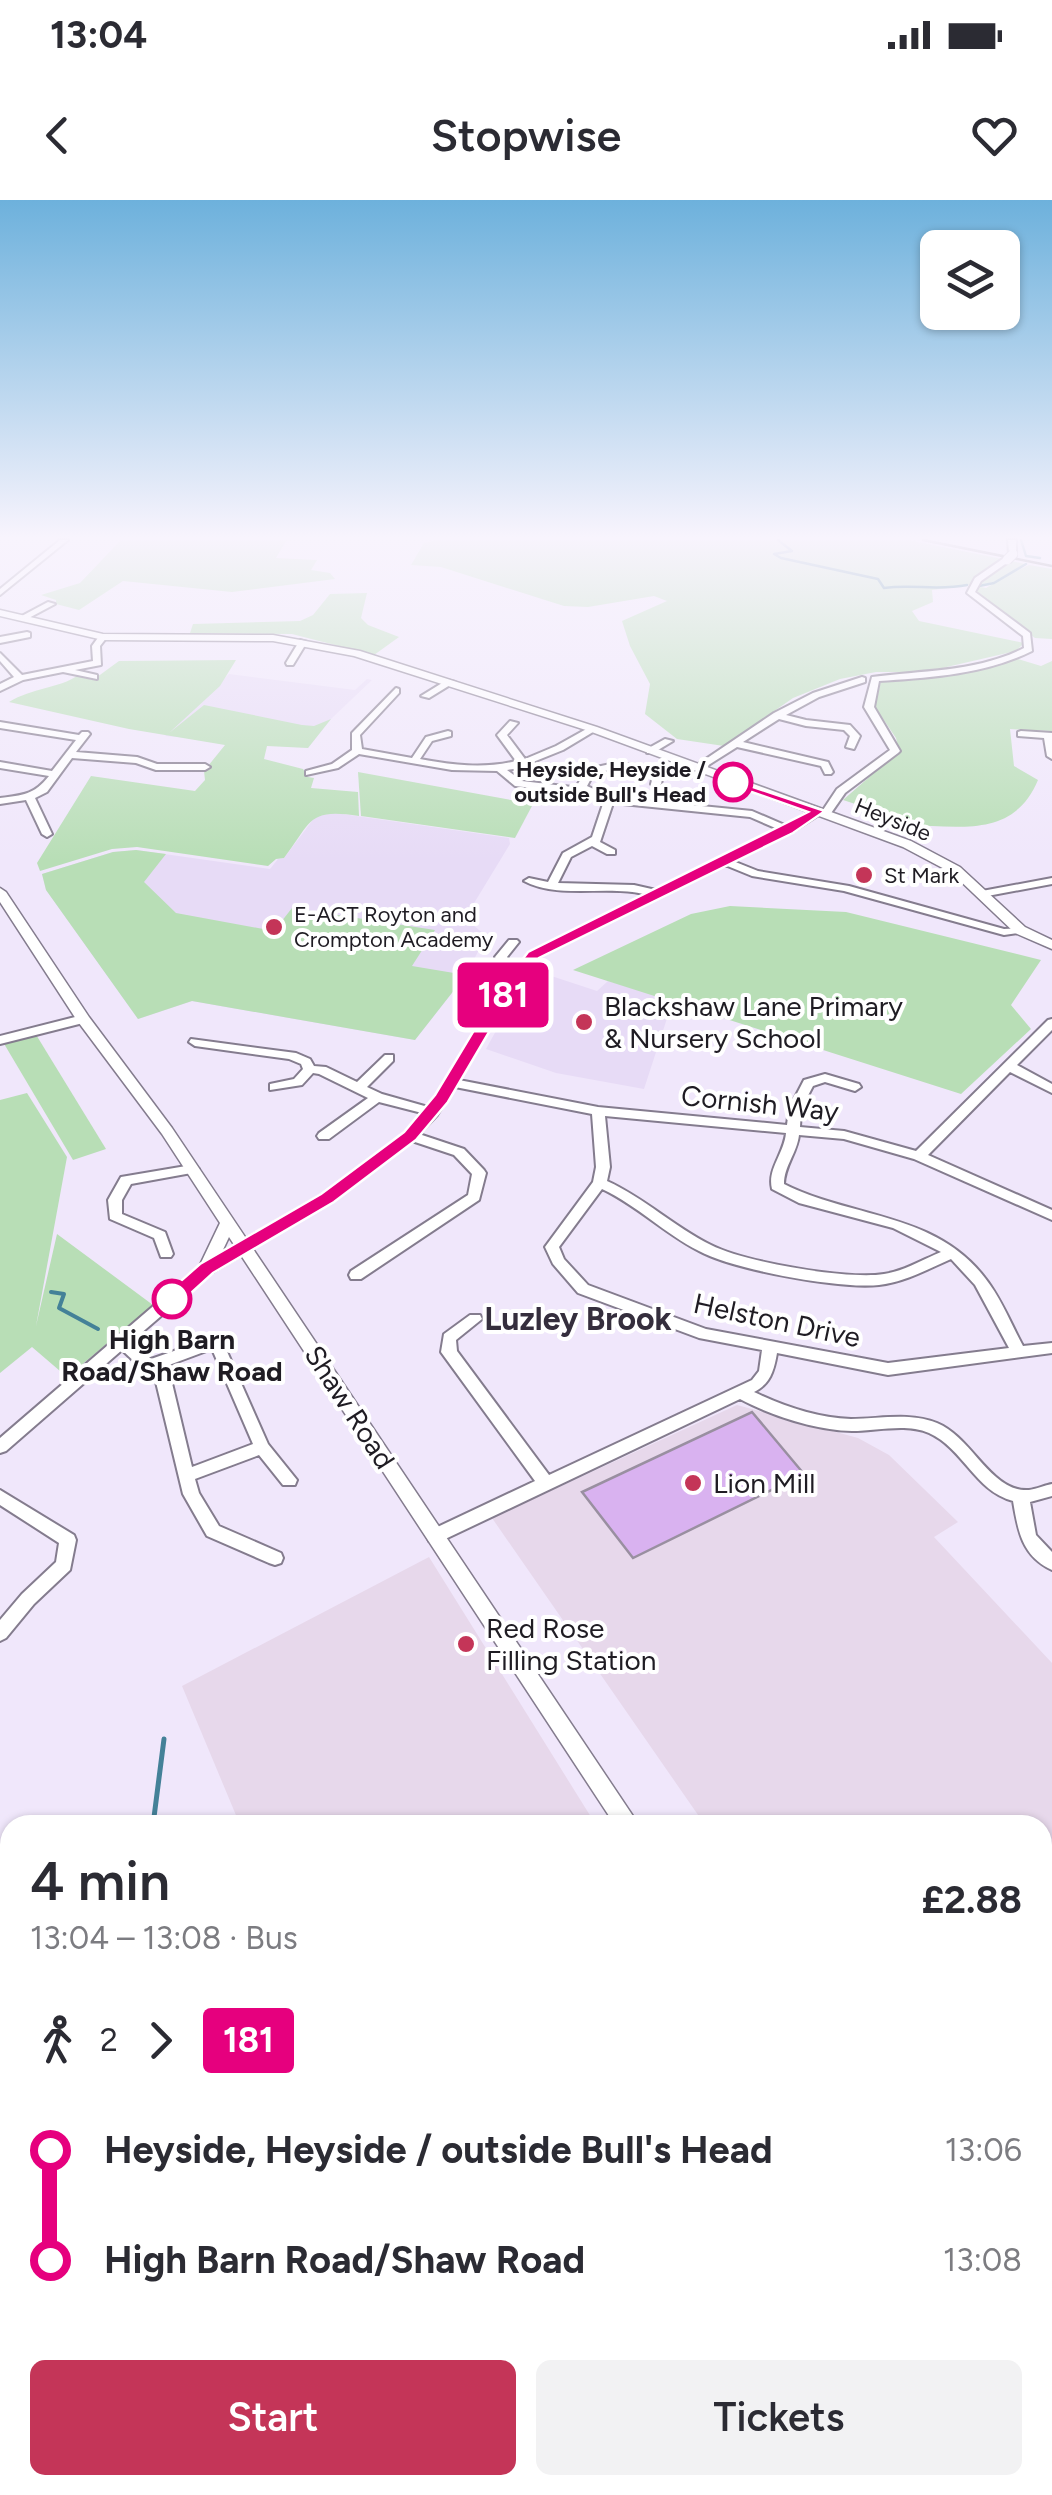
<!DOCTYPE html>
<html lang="en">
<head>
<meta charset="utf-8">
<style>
  :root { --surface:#fff; --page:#f2f2f3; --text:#2b2b33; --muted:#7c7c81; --accent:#c43558 }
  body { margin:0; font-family:Figtree,sans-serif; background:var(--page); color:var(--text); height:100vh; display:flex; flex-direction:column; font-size:38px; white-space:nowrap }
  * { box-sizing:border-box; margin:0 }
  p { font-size:32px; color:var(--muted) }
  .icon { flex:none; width:55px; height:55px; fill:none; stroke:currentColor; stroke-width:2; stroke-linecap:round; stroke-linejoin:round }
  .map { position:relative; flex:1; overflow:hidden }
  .side { position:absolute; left:0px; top:1615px; width:1052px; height:680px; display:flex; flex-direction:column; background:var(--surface); border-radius:30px 30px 0 0; box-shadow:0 2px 8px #0004 }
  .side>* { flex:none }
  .badge { padding:0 20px; border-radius:8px; font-size:35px; line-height:65px }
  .controls { position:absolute; left:920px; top:30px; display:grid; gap:20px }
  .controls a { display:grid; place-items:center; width:100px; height:100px; border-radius:15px; background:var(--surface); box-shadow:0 2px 8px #0004; font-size:50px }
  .map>.badge { position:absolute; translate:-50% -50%; box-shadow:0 0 0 5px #fff }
  .legs { display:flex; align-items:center; gap:15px; height:110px; padding:0 30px; font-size:32px }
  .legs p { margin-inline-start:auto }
  .headline { display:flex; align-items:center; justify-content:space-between; height:170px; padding:0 30px }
  h1 { font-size:55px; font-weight:600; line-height:75px }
  .button { display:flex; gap:20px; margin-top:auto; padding:20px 30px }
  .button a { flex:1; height:115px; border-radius:15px; background:var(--accent); color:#fff; font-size:40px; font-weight:600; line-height:115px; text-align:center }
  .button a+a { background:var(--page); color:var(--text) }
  ul { padding:0 30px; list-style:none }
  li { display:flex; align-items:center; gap:35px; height:110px; font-size:38px }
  li i { display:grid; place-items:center; width:15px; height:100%; margin:0 12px; background:currentColor }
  li i::after { content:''; width:25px; height:25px; margin:-12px; border:8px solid; border-radius:50%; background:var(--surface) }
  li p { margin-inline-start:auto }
  li:first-child i { background:linear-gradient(#0000 50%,currentColor 0) }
  li:last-child i { background:linear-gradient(currentColor 50%,#0000 0) }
  .status { display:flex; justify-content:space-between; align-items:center; height:70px; padding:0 50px; background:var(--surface); direction:ltr }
  .status svg { height:28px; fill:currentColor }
  header { display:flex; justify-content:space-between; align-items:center; height:130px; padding:0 30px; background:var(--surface); font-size:45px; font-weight:600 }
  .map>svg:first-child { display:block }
  .built { fill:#e7dbf6 }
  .industrial { fill:#e7d8eb }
  .green { fill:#b8deb6 }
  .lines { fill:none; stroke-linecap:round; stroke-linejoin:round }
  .stream-far2 { stroke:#448198; stroke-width:2.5 }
  .stream-far1 { stroke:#448198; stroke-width:4 }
  .stream { stroke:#448198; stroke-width:5 }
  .building { fill:#d9b2f0; stroke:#998fa0; stroke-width:2.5 }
  .minor-casing { stroke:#847c8e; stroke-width:4 }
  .major-casing { stroke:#847c8e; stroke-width:3 }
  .minor { fill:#fff; fill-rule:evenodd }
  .major { fill:#fff; fill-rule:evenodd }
  .tram { stroke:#55505a; stroke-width:2.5 }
  .minor-bridge-casing { stroke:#847c8e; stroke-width:11; stroke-linecap:butt }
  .minor-bridge { stroke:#fff; stroke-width:9 }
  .line-1 { fill:#e6007e; stroke:#fff; stroke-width:2.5 }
  .stop-1-dot { fill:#fff; stroke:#e6007e; stroke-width:5 }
  .poi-dot { fill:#c43558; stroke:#fff; stroke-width:4 }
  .labels { text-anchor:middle; stroke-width:8; stroke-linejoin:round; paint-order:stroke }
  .far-stop-label { font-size:22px; font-weight:bold; fill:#1f1c23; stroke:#fff; text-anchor:end }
  .far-street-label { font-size:22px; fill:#1f1c23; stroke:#fff }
  .far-poi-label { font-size:22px; fill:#1f1c23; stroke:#fff; text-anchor:start }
  .poi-label { font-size:28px; fill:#1f1c23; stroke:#fff; text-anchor:start }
  .street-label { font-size:28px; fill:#1f1c23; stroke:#fff }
  .stop-label { font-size:28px; font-weight:bold; fill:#1f1c23; stroke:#fff }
  .quarter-label { font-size:32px; font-weight:bold; fill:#352e3d; stroke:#fff }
</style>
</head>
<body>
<div class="status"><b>13:04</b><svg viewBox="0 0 49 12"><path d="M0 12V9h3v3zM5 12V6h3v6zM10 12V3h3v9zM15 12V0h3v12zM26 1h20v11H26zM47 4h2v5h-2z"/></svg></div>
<header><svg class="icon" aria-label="back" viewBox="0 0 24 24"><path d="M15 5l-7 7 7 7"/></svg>Stopwise<svg class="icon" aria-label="heart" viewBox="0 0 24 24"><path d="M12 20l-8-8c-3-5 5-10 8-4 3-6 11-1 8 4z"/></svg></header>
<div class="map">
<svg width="1052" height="2295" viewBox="0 0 1052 2295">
  <rect width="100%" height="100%" fill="#f0e7fb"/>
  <g class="built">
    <path d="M229,474L355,490L367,479L372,480L331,519L308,548L165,536Z"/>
    <path d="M329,612L509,638L510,644L465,718L486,736L466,775L415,840L192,801L138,819L46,690L42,674L113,652L136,650L270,669L278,659L284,658L315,617Z"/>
    <path d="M530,769L597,791L608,781L673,800L644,889L556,873L486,849Z"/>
  </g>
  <g class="industrial">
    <path d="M737,1205L858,1238L889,1255L958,1322L934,1337L1052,1463V1751L1043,1761L1042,1625H705L492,1318Z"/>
    <path d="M429,1357L596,1625H227L238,1620L182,1486Z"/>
    <path d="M10,2053V2285H600L596,2295H0V2059Z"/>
  </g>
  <g class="green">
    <path d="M121,340H292L286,341L276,358L317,360L311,370L330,373L335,379L232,392L123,381L79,410L56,404V400L41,395L80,383Z"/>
    <path d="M437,340H908L1002,359L969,385L932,390L933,402L912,411L919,421L1024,443L1016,451L925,472H876L840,479L793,498L724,546L677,539L645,514L650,484L630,446L622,421L667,401L654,396L588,407L564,406L441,367L411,365L424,343Z"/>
    <path d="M1011,361L1025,364L1010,374L1029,365L1052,369V439L1035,438L974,393L976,386L986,388L998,381L978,385Z"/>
    <path d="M367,393L361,418L368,425L399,437L374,455L292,434L190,433L193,424L300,421L313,415L330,394Z"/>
    <path d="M1018,459L1041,466L1052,461V531L1010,529L1014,566L1038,580C1008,652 934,616 873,628L889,615L843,600L899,551L896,538L875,507L881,481L947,477L965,468Z"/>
    <path d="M236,460L220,486L169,533L204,505L302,525L314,526L331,519L308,548L267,546L264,559L303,569L308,577L314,578L311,588L358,592L359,616C308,608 312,621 284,658L276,659L268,666L137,647L112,649L40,671L37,663L91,576L195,591L205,580L204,571L225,545L129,529L9,502C32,488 59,488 77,476L93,480L119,461Z"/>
    <path d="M358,572L533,604L515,638L361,616Z"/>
    <path d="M136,650L166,654L144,682L176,713L274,731L292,708L435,730L412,766L466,775L415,840L192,801L138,819L46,690L42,674L113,652Z"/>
    <path d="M730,706L846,712L1041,760L1011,805L1031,829L961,894L573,770L691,714Z"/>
    <path d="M35,833L106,949L73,960L3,842Z"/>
    <path d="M27,893L67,957L36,1126L57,1034L153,1105L67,1177L32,1147L0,1173V900Z"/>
  </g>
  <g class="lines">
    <g class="stream-far2">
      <path d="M778,340L792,351L774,354L781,358L878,379L884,388C913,384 938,391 967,385"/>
      <path d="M1021,340L1026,356L1040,358"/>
      <path d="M979,386L994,383L1026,364"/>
    </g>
    <path class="stream-far1" d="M51,1092L64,1094L59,1108L98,1129"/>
    <g class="stream">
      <path d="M153,1625L164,1539"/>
      <path d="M0,2214L6,2203"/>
    </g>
  </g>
  <path class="building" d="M752,1212L804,1274L633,1358L582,1292Z"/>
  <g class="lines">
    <g class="minor-casing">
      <g id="minor">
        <path d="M60,340H68L0,395V389Z"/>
        <path d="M1008,340H1016V356L1009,354Z"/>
        <path d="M1004,358L1011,360L981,381L975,392L1030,433L1032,451C986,474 930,478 879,481L874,507L900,551L898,553L845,593L829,616L820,614L792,632L733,661L758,671L849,686L1004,729L1024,728V732L1004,735L844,691L752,676L725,665L537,757L507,798L459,880L598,907L787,925L789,909L804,880L825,874L859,884L861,887L855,891L825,882L813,886L801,909L800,927L844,931L916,951L1048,820L1052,819V830L1017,865L1052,884V893L1010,872L928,955L1052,1010V1020L914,959L844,939L799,935C797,953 784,966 784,984C851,1018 935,1012 985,1078C1001,1098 1011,1124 1023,1146L1052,1143V1153L888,1175L777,1153C774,1171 770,1184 754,1192C783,1206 818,1218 851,1219C880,1219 909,1212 937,1223C972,1237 991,1293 1029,1290C1037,1289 1045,1285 1052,1284V1296L1030,1302L1036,1335L1052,1352V1370C1022,1356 1018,1331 1013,1301C975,1291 964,1249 929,1233C906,1223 877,1231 852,1231C815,1230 772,1216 740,1199L441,1341L435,1343L429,1341L427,1336L429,1331L535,1281L441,1152L444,1134L470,1115H480L482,1119L456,1140L457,1151L549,1275L752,1180L759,1171L762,1150L699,1138L578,1093L553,1064L545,1047L593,982L596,967L592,914L455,887L437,915L419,934L464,949L484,970L486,973L479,1000L361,1079H351L349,1075L351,1071L468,995L472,974L454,955L412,941L332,1001L211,1073L132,1141L151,1159L211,1138H221L268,1244L297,1280L295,1285H283L259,1255L195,1279L199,1293L219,1326L281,1353L283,1358L281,1363L275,1365L269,1363L207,1336L183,1294L156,1182L122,1150L6,1251L0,1253V1238L201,1065L322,995L405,933L422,913L379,902L329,939H319L317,936L319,933L368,898L319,874L313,873L302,885L270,890V884L294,879L303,869L301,864L289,859L195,846L189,842L191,839L296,853L310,859L314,866L326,867L357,882L385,855H393V861L367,887L382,894L428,907L437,896L508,781L495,757L509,740H517L519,742L507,757L515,772L529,753L647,695C608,684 560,700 524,681L529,678L548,682L563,653L592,637L604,601L576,587L587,569L615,563L659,567L664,570L661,584L656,587L651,584L654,572L615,569L594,573L587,586L611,597L752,611L787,626L814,609L823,610L837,589L890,550L864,507L872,477C923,470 977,472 1024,448L1023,436L967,393L975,378ZM613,603L750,617L780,630L656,690L634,685L558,683L571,657L592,646L607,654H615V650L600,642ZM605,916L786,933C784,954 767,969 772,989L799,1003L893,1028L941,1052C922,1060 904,1071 884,1074C848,1080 744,1062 711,1045C674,1027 645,998 607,981L610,967ZM602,989C638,1006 665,1034 699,1051C734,1070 840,1089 879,1085C905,1082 928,1069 951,1059L975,1085L1009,1148L888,1163L706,1129L588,1085L564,1059L559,1047ZM212,1149L253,1244L192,1267L171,1179L161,1168Z"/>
        <path d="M48,402L55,404L25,420L18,418Z"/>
        <path d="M27,432L30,433V437L0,443V437Z"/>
        <path d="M100,435L107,437L100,446L101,465L75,470L97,475V479L63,472L23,480L0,491V484L14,477L0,461V453L22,475L93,461L92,446Z"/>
        <path d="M300,440L307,442L293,465H287L286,463Z"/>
        <path d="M862,477L865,478V482L819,497L786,515L806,520L850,525L860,536L854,549L846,547L850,536L844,530L806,526L779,519L743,542L828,562L833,572L831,574H825L821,566L737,547L699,571L691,569L774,513L813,493Z"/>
        <path d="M447,480L455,482L429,498L421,496Z"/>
        <path d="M396,488L399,489V493L360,535L362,549L412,558L426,537L448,531L451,532V536L432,541L420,559C452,565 484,569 516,561L497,535L510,521L518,523L507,535L525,559L556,546L590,527L598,529L563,550L528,564L527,567L507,570L522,581L572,587L573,589L568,592L515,586L497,571L452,570L359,554L338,568L306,575V571L332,564L352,550V533Z"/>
        <path d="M0,522L79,535L82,532H88L90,534L76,552L137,557L157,564H205L210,567L205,570H156L136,563L72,558L47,592L35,598L52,634L47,637L42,634L26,600L0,604V598C23,595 34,595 49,576L0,568V562L52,571L76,540L0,528Z"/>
        <path d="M1021,531L1052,533V559L1047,556L1044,538L1018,536V532Z"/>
        <path d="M665,539L673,541L653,553H647V549Z"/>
        <path d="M1052,678V684L982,697L977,694L982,691Z"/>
        <path d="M83,815L89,819L87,822L0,844V836Z"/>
        <path d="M192,965L199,969L197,972L131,984L122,1000V1014L165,1032L173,1054L171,1057H161L154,1038L110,1019L108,1000L121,977Z"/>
        <path d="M0,1290L74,1335L76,1340L70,1370L34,1404L6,1438L0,1441V1420L22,1394L56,1362L59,1343L0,1305Z"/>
        <path d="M244,2285H278L272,2295H238Z"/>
        <path d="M604,2285H630L628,2295H602Z"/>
      </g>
    </g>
    <g class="major-casing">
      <g id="major">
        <path d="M0,410L103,434L273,435L360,451L597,527L911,641L960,667L1025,727L1052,740V749L1015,733L952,673L903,647L589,531L354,456L273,441L103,440L0,416Z"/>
        <path d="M0,688L6,692L89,817L172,928L639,1625H615L229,1037L212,1073H200L198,1069L220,1023L162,934L76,819L0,702Z"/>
        <path d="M1042,2226L1052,2230V2269L1042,2265Z"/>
      </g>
    </g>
    <use href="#minor" class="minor"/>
    <use href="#major" class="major"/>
    <path class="tram" d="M923,340L1052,366"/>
    <g class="minor-bridge-casing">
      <path id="minor-bridge" d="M1007,360L1013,354"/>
    </g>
    <use href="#minor-bridge" class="minor-bridge"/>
  </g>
  <linearGradient id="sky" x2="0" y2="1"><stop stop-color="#6db1dc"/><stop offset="0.51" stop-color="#f8f4fd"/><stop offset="1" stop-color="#f8f4fd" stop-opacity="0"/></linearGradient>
  <rect width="1052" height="661" fill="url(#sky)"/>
  <path class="line-1" d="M729,579L825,611L793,633L539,758L509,798L448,902L416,940L334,1002L213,1073L179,1104H166V1094L200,1064L321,994L404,932L435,895L494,797L528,752L808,612L729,584Z"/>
  <g class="stop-1-dot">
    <circle cx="733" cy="582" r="18"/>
    <circle cx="172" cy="1099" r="18"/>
  </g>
  <g class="poi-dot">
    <circle cx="864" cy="675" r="10"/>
    <circle cx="274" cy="727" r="10"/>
    <circle cx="584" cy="822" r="10"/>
    <circle cx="693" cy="1283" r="10"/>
    <circle cx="466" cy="1444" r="10"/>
  </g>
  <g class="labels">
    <g class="far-stop-label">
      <text x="706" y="577">Heyside, Heyside /<tspan x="706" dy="25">outside Bull's Head</tspan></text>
    </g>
    <g class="far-street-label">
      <text transform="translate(893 619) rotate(22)" y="8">Heyside</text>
    </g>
    <g class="far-poi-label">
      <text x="884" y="683">St Mark</text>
      <text x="294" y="722">E-ACT Royton and<tspan x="294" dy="25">Crompton Academy</tspan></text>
    </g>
    <g class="poi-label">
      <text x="604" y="816">Blackshaw Lane Primary<tspan x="604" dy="32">&amp; Nursery School</tspan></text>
      <text x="713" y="1293">Lion Mill</text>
      <text x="486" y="1438">Red Rose<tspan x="486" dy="32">Filling Station</tspan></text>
    </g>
    <g class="street-label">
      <text transform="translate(760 903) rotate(6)" y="10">Cornish Way</text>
      <text transform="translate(777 1120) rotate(12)" y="10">Helston Drive</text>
      <text transform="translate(350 1207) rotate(57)" y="10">Shaw Road</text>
    </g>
    <g class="stop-label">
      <text x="172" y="1149">High Barn<tspan x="172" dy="32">Road/Shaw Road</tspan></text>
    </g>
    <g class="quarter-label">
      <text x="578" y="1130">Luzley Brook</text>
    </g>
  </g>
</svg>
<div class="controls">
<a><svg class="icon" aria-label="layers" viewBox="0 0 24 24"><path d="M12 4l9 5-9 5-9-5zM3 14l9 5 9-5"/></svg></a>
</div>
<b class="badge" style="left:503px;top:795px;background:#e6007e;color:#fff">181</b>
<section class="side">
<div class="headline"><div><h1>4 min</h1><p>13:04 – 13:08 · Bus</p></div><b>£2.88</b></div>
<div class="legs"><svg class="icon" aria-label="walk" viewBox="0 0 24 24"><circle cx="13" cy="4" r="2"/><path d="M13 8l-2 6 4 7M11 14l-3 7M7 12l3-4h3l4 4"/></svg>2<svg class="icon" aria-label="forward" viewBox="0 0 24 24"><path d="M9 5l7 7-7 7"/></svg><b class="badge" style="background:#e6007e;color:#fff">181</b></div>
<ul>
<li><i style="color:#e6007e"></i><b>Heyside, Heyside / outside Bull's Head</b><p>13:06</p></li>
<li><i style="color:#e6007e"></i><b>High Barn Road/Shaw Road</b><p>13:08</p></li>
</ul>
<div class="button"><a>Start</a><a>Tickets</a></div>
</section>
</div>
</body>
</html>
